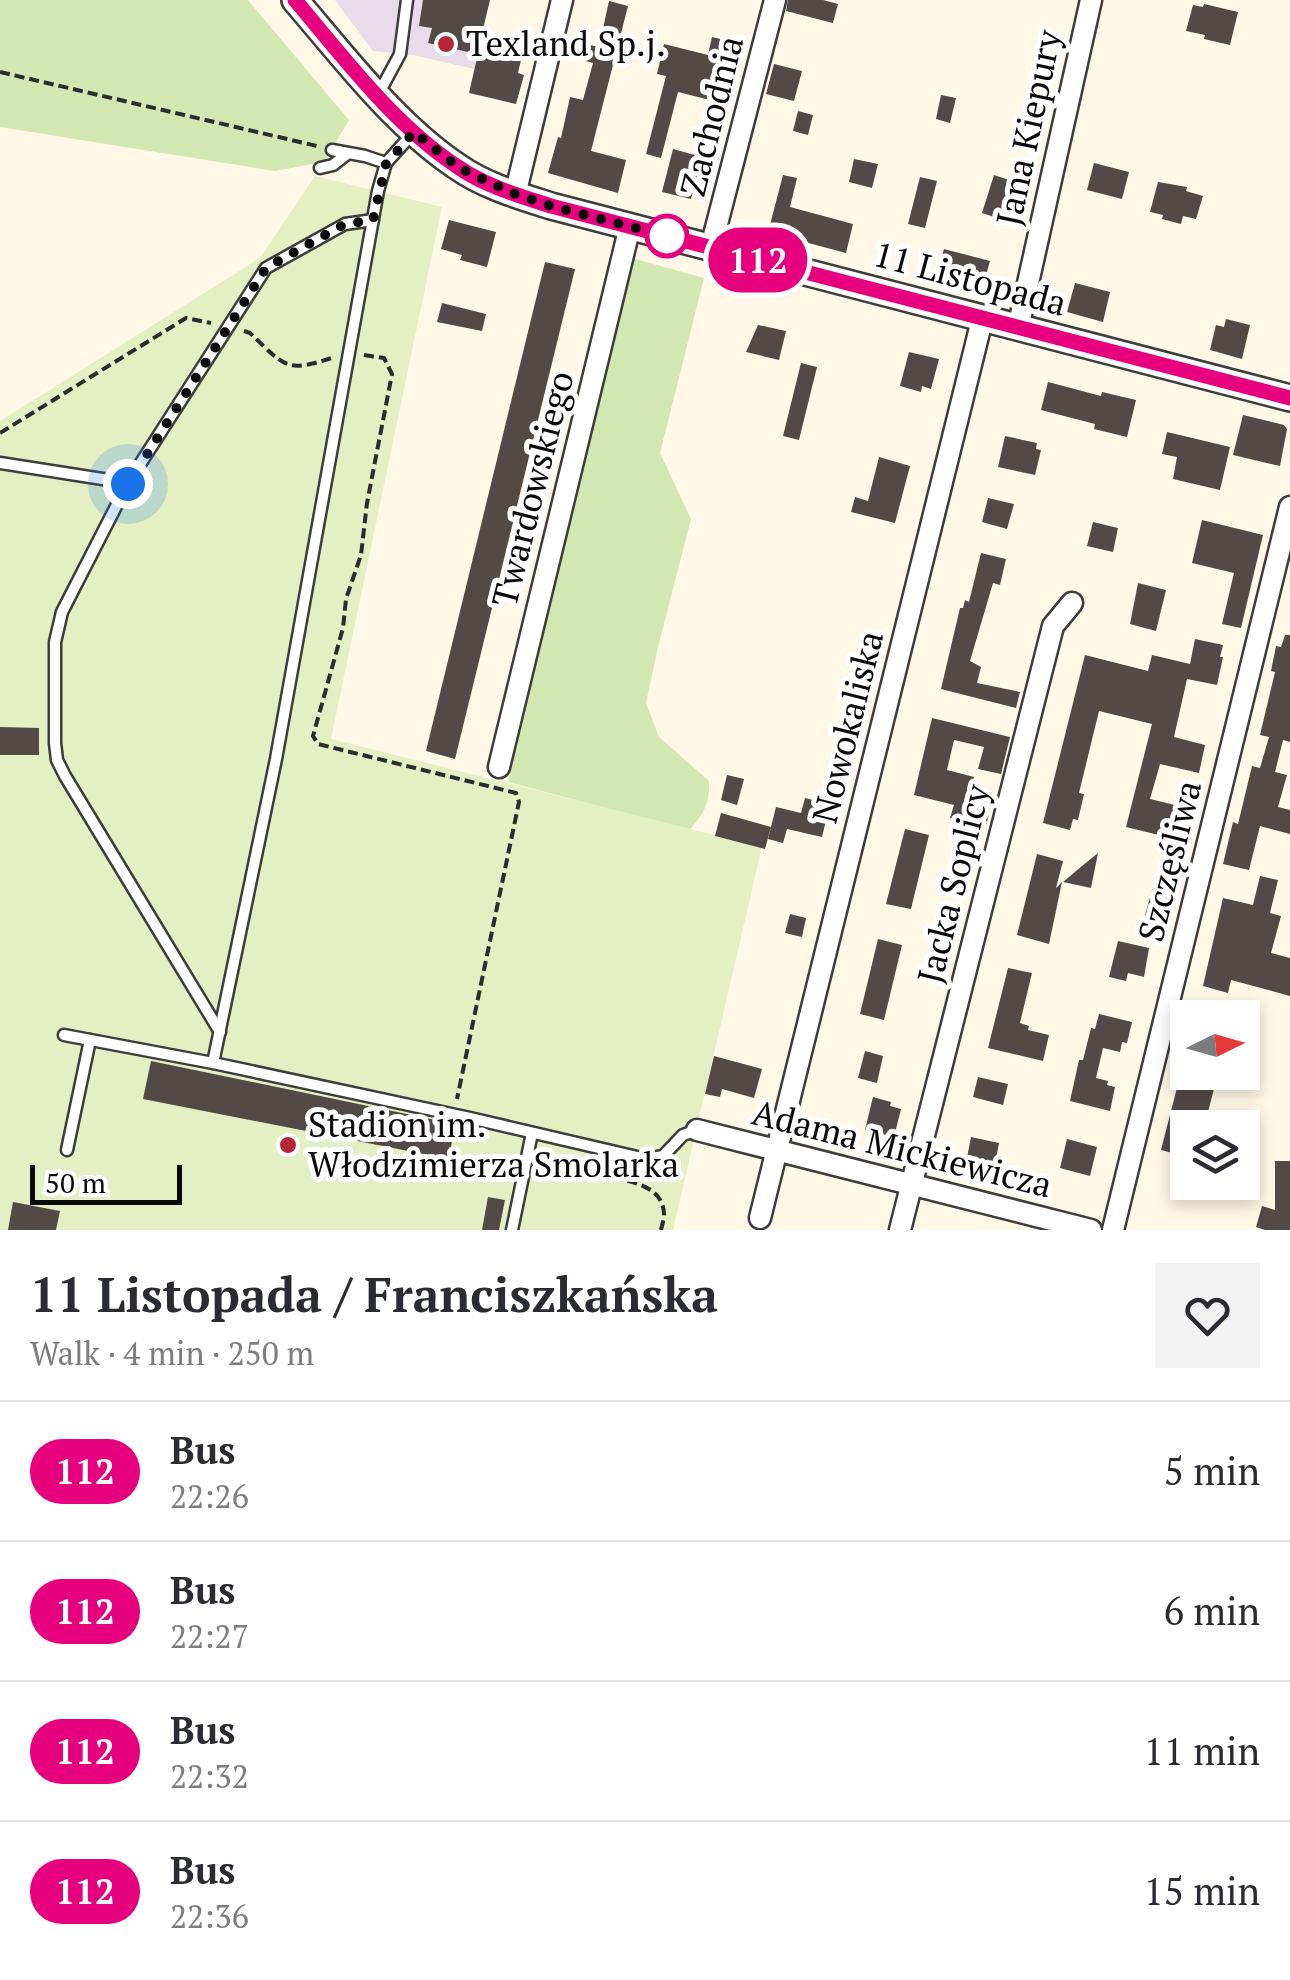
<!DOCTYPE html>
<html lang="en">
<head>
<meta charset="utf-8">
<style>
  :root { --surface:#fff; --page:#f2f2f3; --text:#2b2b33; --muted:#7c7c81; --line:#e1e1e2 }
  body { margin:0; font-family:"PT Serif",serif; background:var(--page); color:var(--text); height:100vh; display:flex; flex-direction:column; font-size:38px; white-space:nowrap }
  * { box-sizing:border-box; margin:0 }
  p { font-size:32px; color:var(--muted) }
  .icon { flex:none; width:55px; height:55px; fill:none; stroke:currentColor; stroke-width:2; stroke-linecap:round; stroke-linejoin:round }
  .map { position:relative; height:1230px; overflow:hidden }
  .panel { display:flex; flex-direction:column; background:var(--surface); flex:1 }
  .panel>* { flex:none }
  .badge { padding:0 20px; border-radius:32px; font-size:35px; line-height:65px }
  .needle { width:65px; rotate:85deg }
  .fabs { position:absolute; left:1170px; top:1000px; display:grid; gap:20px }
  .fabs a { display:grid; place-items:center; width:90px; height:90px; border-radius:0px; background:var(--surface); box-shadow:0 5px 15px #0003; font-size:50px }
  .scale { position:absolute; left:30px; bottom:25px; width:152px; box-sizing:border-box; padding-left:10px; border:5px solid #0a0a0a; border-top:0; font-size:28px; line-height:35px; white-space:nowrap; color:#0a0a0a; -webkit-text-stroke:8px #fff; paint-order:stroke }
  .you { position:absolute; width:50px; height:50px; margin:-25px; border:8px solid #fff; border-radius:50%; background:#1a73e8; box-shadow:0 0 0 15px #1a73e833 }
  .map>.badge { position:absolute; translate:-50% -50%; box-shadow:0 0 0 5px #fff }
  .round { display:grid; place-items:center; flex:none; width:105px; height:105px; border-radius:0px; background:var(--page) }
  .headline { display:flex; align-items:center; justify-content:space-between; height:170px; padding:0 30px }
  h1 { font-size:48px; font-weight:800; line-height:75px }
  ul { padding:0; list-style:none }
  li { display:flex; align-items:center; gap:30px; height:140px; padding:0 30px; border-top:2px solid var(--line) }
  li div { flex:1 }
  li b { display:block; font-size:38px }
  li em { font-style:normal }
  li .badge { min-width:110px; font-weight:700; text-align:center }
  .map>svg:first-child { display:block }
  .industrial { fill:#e7dde9 }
  .green { fill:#d3e7b3 }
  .pitch { fill:#e4efc4 }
  .building { fill:#524a47 }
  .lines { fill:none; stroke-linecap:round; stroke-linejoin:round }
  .service-casing { stroke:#3d3d3d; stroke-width:15 }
  .minor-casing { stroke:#3d3d3d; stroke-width:25 }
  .tertiary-casing { stroke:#3d3d3d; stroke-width:30 }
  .path { stroke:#2c2c2c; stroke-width:4; stroke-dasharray:10 5; stroke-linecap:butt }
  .service { stroke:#fff; stroke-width:10 }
  .minor { stroke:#fff; stroke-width:20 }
  .tertiary { stroke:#fff; stroke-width:25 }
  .line-casing { stroke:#fff; stroke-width:22 }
  .line { stroke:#e6007e; stroke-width:15 }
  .walk { stroke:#0a0a0a; stroke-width:10; stroke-dasharray:0 18 }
  .poi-dot { fill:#b72539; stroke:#fff; stroke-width:4 }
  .stop-dot { fill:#fff; stroke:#e6007e; stroke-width:5 }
  .labels { text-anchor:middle; stroke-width:10; stroke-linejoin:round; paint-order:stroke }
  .poi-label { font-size:35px; fill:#0a0a0a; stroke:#fff; text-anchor:start }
  .street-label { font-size:35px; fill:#0a0a0a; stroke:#fff }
</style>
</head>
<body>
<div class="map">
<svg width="1290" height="1230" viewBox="0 0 1290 1230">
  <rect width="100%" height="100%" fill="#fff8e7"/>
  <path class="industrial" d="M335,0H490L474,69L413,55L373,51Z"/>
  <g class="green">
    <path d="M0,0H248L349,120L324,162L275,171L0,127Z"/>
    <path d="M632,258L704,278L660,453L691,519L658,647L646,703L659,737L709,781C710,802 704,815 689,830L508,782Z"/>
  </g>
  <path class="pitch" d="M315,176L442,207L331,739L762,847L673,1230H0V421L260,258Z"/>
  <g class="building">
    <path d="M423,0H490L477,54L428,43L432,28L419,26Z"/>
    <path d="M788,0H823L838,4L833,23L786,11Z"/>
    <path d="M609,1L628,6L591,151L626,160L618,193L548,173L558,137L561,138L570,97L583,100L593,63L563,55L567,40L599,47Z"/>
    <path d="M1204,4L1238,12L1230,45L1204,39L1205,35L1186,31L1193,5L1203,7Z"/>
    <path d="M712,37L741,44L726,104L678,92L661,158L646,154L666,76L657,74L664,44L708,55Z"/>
    <path d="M479,49L521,60L518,73L524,75L516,104L469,93Z"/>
    <path d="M774,64L802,71L794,101L766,94Z"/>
    <path d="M941,95L956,98L950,123L936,119Z"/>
    <path d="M798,111L813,115L808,135L793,131Z"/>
    <path d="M673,149L702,157L691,199L662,192Z"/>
    <path d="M854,159L878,164L872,188L849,182Z"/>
    <path d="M1094,163L1129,172L1122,199L1087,190Z"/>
    <path d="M783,175L797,178L790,207L853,224L846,253L782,236L780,243L766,240Z"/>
    <path d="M994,175L1012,181L1000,219L982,213Z"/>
    <path d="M920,177L937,181L925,228L908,224Z"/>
    <path d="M1158,182L1187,187L1186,191L1203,196L1196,219L1183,216L1181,224L1162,219L1163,215L1150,212Z"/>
    <path d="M449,220L496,232L487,267L460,260L462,255L441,249Z"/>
    <path d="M944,249L990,261L982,289L936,277Z"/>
    <path d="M545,262L575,269L455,759L426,751Z"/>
    <path d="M1075,283L1110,292L1103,322L1067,312Z"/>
    <path d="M442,303L486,314L482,331L437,322Z"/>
    <path d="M1226,319L1250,325L1242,359L1210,350L1216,325L1224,327Z"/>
    <path d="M758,325L786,331L779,360L746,352Z"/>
    <path d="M909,352L939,359L931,389L922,386L921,392L900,386Z"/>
    <path d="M801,363L817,367L799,440L783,436Z"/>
    <path d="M1048,382L1101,396L1102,392L1136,400L1127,437L1094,429L1095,424L1041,410Z"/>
    <path d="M1243,415L1284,425L1287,429L1280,466L1233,455Z"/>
    <path d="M1167,432L1230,447L1220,490L1173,479L1177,457L1162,454Z"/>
    <path d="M1005,436L1037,443L1036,449L1041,450L1035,475L998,467Z"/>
    <path d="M879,457L910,466L895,523L851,512L855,497L868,501Z"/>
    <path d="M988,498L1014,504L1007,529L982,522Z"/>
    <path d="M1202,520L1263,535L1241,628L1222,624L1234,573L1192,563Z"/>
    <path d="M1093,522L1118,528L1113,552L1087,546Z"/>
    <path d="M981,553L1006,559L1000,585L993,583L970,661L981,667L977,683L1020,692L1016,708L941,689L960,608H963L965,600L969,602Z"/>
    <path d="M1138,583L1166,590L1156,631L1130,624Z"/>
    <path d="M1285,635H1290V742L1283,740L1275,772L1287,775L1278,807L1290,810V834L1260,826L1249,870L1223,864L1233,822L1238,824L1252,766L1260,768L1269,737L1260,735L1275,672L1271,671L1276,646L1281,647Z"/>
    <path d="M1195,639L1223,645L1220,657H1223L1217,685L1187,679L1174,737L1205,745L1199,773L1160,764L1150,799L1179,806L1171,838L1126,827L1152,724L1099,711L1079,793L1084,794L1078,820L1073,819L1070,830L1043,823L1085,655L1148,671L1152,655L1190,664Z"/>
    <path d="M932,718L1010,737L1001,774L978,769L984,747L954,740L947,770L974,777L968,799L991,805L986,826L950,818L954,805L914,795Z"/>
    <path d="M0,727L39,728V755H0Z"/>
    <path d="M727,775L744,779L737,805L721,800Z"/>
    <path d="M805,798L830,804L822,837L787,829L783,843L768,839L776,807L801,813Z"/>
    <path d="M721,813L771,827L765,849L715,836Z"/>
    <path d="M905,829L929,835L911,909L886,904Z"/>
    <path d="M1098,853L1091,888L1063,882L1082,866Z"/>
    <path d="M1037,854L1063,861L1056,888L1062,882L1049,944L1017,935Z"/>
    <path d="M1260,876L1278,880L1270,913L1281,916L1271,953L1290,958V996L1231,980L1228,993L1203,986L1223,898L1253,905Z"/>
    <path d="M1154,883L1171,888L1163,919L1145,915Z"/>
    <path d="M790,914L806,918L802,937L785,933Z"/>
    <path d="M878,939L902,945L884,1020L860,1014Z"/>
    <path d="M1118,941L1149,948L1144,977L1128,973L1126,981L1109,977Z"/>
    <path d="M1008,968L1032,973L1020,1023L1029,1026L1028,1030L1049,1035L1043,1061L988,1048Z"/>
    <path d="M1099,1014L1132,1022L1127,1043L1122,1042L1120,1052L1103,1048L1096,1078L1108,1081L1107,1085L1115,1087L1110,1111L1070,1101L1079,1060H1083L1091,1028L1095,1029Z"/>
    <path d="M865,1051L883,1056L877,1083L858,1078Z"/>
    <path d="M714,1056L762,1069L754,1098L722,1089L720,1097L705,1094Z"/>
    <path d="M151,1061L455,1124L449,1159L143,1099Z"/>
    <path d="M1181,1072H1210L1209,1075L1217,1077L1208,1112L1248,1121L1247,1128H1188V1157L1161,1150Z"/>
    <path d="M978,1077L1008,1084L1003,1105L973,1097Z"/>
    <path d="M873,1097L891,1102L890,1106L901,1109L894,1137L865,1130Z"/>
    <path d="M971,1137L999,1143L994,1169L966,1163Z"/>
    <path d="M1067,1139L1097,1147L1090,1176L1060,1168Z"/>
    <path d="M1275,1161H1290V1230H1265L1256,1227L1262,1206L1275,1210Z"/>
    <path d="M488,1197L505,1200L499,1230H482Z"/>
    <path d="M13,1202L60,1211L56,1230H8Z"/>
  </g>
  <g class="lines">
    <g class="service-casing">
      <g id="service">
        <path d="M379,93L400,54L407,0"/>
        <path d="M332,150L365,156L386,163"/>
        <path d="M320,168L333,165L347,154"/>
        <path d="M0,463L128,483"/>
        <path d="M220,1032L65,776L57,760L55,743V642L62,612L128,483L266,268L345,224L373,220"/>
        <path d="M64,1035L213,1063L470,1118L646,1159L663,1156L683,1135L697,1130"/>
        <path d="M213,1063L276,759L378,191L386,163L414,132"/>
        <path d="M67,1150L90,1040"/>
        <path d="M512,1230L532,1133"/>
      </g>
    </g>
    <g class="minor-casing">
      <g id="minor">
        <path d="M515,195L562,0"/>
        <path d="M711,247L775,0"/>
        <path d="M1018,328L1091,0"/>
        <path d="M499,767L630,226"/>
        <path d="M697,1130L1091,1230"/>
        <path d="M760,1218L982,320"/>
        <path d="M900,1230L1053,626L1072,603"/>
        <path d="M1113,1230L1290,507"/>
      </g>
    </g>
    <g class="tertiary-casing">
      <path id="tertiary" d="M295,0C343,56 396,126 458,167C485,186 520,196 551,206L1290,398"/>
    </g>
    <g class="path">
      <path d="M0,72L317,146"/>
      <path d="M244,331L250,333C287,368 285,373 335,357"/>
      <path d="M364,355L384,358L392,374L367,503L361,555L346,599L343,628L313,736L318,744L516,793L519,802L457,1099"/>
      <path d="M0,433L186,318L211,323"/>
      <path d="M543,1155C549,1161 555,1165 563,1169C590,1180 663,1172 664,1214C664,1220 662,1225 661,1230"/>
    </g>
    <use href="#service" class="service"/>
    <use href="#minor" class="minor"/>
    <use href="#tertiary" class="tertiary"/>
  </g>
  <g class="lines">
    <g class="line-casing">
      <path id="line" d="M295,0C344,58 394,125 458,167C485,186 520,196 551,206L1290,398"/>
    </g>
    <use href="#line" class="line"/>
    <path class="walk" d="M128,484L266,268L345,224L373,220L386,164L414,132L459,168L515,194L551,206L667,236"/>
  </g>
  <g class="poi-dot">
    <circle cx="446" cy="44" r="10"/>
    <circle cx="288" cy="1145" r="10"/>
  </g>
  <circle class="stop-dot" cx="667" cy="236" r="20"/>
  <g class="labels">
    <g class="poi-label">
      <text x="466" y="56">Texland Sp.j.</text>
      <text x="308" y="1137">Stadion im.<tspan x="308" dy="40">Włodzimierza Smolarka</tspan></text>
    </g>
    <g class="street-label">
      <text transform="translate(712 116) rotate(-76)" y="12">Zachodnia</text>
      <text transform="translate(1029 128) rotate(-78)" y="12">Jana Kiepury</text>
      <text transform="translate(970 279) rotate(15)" y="12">11 Listopada</text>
      <text transform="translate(533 489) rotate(-76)" y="12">Twardowskiego</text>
      <text transform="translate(848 727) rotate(-76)" y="12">Nowokaliska</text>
      <text transform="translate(1170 861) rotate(-76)" y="12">Szczęśliwa</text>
      <text transform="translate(954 884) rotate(-76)" y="12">Jacka Soplicy</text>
      <text transform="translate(902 1149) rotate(14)" y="12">Adama Mickiewicza</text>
    </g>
  </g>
</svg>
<div class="fabs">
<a><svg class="needle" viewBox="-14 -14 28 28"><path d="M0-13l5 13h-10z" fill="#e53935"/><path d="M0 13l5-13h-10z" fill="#7c7c81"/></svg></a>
<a><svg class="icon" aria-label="layers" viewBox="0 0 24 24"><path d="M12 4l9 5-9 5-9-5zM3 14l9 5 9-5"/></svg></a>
</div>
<div class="scale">50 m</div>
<div class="you" style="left:128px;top:484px"></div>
<b class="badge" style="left:758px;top:260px;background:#e6007e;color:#fff">112</b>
</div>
<section class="panel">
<div class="headline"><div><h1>11 Listopada / Franciszkańska</h1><p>Walk · 4 min · 250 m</p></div><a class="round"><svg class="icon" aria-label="heart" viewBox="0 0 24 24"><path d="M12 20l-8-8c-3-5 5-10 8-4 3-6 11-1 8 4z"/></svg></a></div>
<ul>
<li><span class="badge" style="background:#e6007e;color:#fff">112</span><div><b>Bus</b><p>22:26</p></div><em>5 min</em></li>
<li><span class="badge" style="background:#e6007e;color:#fff">112</span><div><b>Bus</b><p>22:27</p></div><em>6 min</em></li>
<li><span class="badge" style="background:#e6007e;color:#fff">112</span><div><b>Bus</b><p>22:32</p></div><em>11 min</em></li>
<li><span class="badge" style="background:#e6007e;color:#fff">112</span><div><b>Bus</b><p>22:36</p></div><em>15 min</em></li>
</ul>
</section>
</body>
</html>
